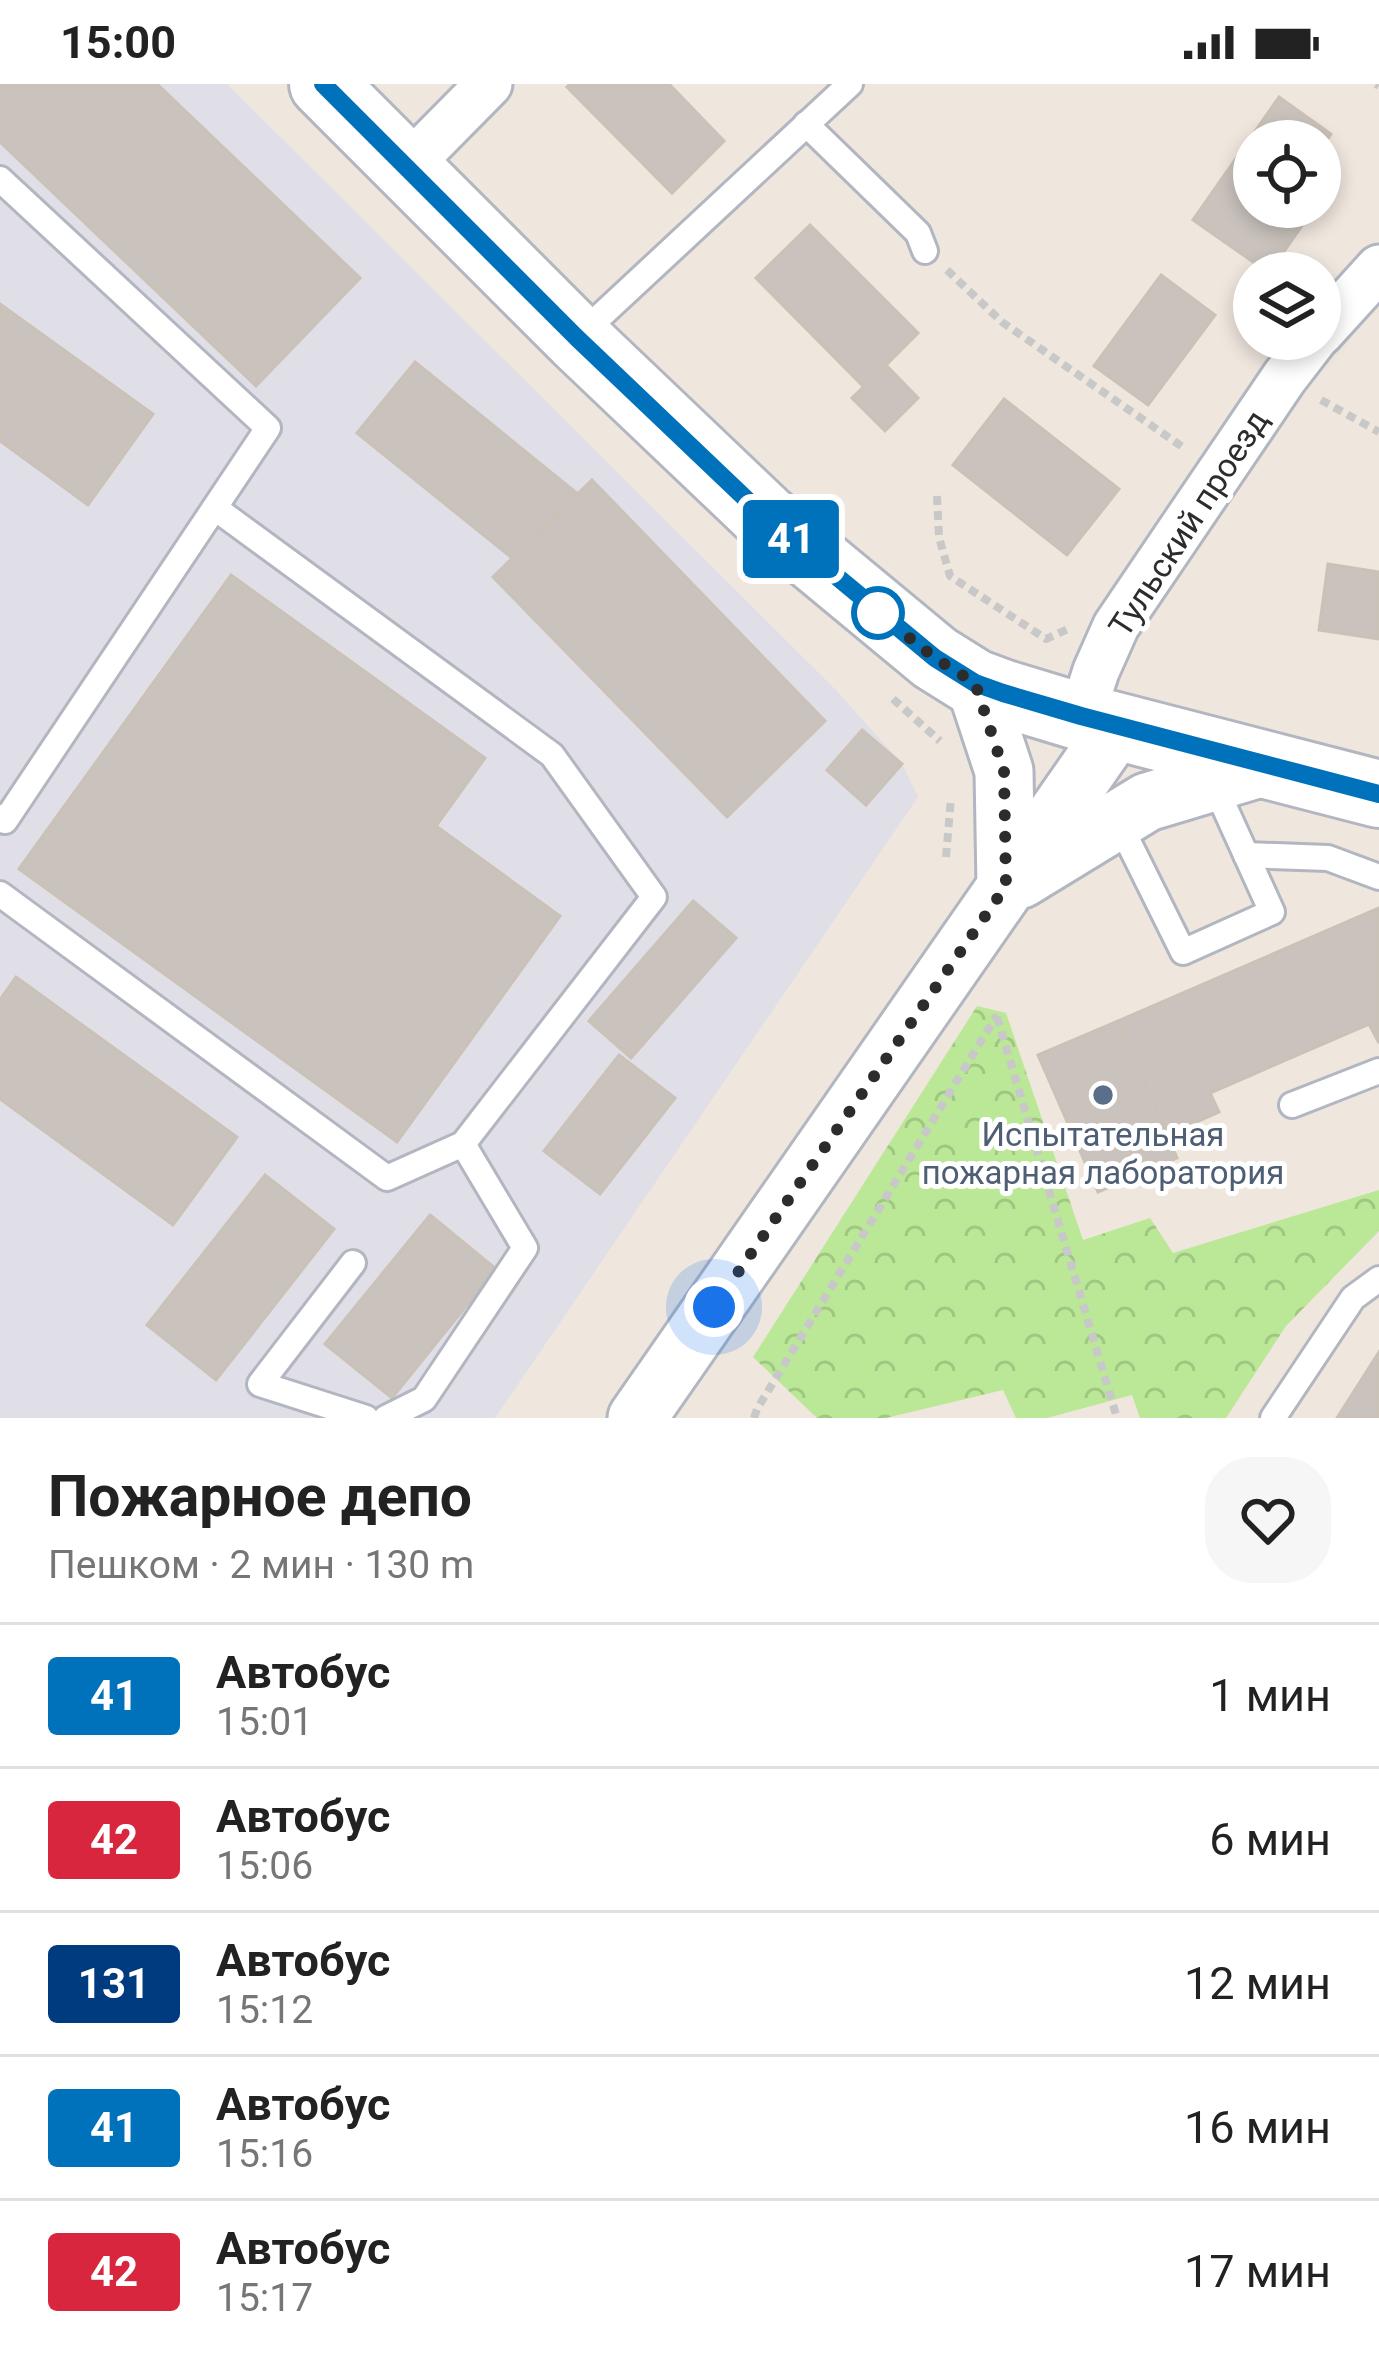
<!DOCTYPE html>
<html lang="ru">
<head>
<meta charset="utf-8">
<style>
  :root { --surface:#fff; --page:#f6f6f6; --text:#222; --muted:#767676; --line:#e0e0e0 }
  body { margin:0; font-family:Roboto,sans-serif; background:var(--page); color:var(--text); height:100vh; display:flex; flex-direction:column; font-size:45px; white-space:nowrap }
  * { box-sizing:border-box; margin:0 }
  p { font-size:39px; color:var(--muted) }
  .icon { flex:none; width:66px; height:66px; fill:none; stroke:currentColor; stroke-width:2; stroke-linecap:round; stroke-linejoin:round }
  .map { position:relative; height:1334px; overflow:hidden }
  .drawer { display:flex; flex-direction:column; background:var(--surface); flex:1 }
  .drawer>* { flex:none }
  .badge { padding:0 24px; border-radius:9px; font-size:42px; line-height:78px }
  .tools { position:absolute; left:1233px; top:36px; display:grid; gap:24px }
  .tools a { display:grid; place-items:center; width:108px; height:108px; border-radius:50%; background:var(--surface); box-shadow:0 6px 18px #0003; font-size:60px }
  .you { position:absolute; width:60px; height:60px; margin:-30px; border:9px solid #fff; border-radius:50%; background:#1a73e8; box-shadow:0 0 0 18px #1a73e833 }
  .map>.badge { position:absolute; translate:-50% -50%; box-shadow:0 0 0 6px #fff }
  .round { display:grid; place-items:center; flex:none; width:126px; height:126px; border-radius:48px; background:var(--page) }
  .head { display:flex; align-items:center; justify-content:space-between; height:204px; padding:0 48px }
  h1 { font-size:57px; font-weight:700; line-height:90px }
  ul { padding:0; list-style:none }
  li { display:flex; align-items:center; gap:36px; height:144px; padding:0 48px; border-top:3px solid var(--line) }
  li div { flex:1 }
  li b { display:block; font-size:45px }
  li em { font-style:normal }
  li .badge { min-width:132px; font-weight:700; text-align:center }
  .status { display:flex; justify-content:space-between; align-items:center; height:84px; padding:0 60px; background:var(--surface); direction:ltr }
  .status svg { height:33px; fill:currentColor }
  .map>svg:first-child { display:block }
  .industrial { fill:#e0dee7 }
  .forest { fill:url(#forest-crowns) }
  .building { fill:#cac3bd; stroke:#cac2b7; stroke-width:3 }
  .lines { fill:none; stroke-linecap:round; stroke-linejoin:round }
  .service-casing { stroke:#b2b6c0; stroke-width:30 }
  .minor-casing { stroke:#b2b6c0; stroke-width:51 }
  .tertiary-casing { stroke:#b2b6c0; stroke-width:63 }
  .secondary-casing { stroke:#b2b6c0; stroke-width:72 }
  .path { stroke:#c8c8c8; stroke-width:8; stroke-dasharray:9 6; stroke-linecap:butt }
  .service { stroke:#fff; stroke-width:24 }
  .minor { stroke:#fff; stroke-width:45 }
  .tertiary { stroke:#fff; stroke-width:57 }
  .secondary { stroke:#fff; stroke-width:66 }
  .line-casing { stroke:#fff; stroke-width:27 }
  .line { stroke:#0072bc; stroke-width:18 }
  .walk { stroke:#2c2c2c; stroke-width:12; stroke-dasharray:0 21.6 }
  .stop-dot { fill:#fff; stroke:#0072bc; stroke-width:6 }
  .service-dot { fill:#5c6f8a; stroke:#fff; stroke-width:4.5 }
  .labels { text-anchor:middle; stroke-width:10; stroke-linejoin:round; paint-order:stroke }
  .street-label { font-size:33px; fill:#2c2c2c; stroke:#fff }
  .service-label { font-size:33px; fill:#4e5e75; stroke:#fff }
</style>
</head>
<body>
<div class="status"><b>15:00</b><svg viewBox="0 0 49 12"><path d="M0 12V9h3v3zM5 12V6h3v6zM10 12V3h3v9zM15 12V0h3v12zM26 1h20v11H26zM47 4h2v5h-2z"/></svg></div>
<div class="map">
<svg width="1379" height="1334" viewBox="0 0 1379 1334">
  <defs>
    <pattern id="forest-crowns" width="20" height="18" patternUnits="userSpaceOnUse" patternTransform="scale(3)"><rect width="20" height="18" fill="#bae897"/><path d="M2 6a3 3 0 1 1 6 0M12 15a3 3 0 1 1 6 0" fill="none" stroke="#a0c782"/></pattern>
  </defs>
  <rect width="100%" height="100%" fill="#efe6de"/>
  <path class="industrial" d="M0,0H227L836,606L902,680L918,713L495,1334H0Z"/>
  <path class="forest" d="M977,922L1006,929L1083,1156L1150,1134L1173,1169L1379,1106V1147L1286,1242L1226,1334H1140L1132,1311L1047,1334H1016L1003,1306L886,1334H817L753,1273Z"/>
  <g class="building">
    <path d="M0,0H157L360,194L256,302L0,58Z"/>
    <path d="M570,0H669L724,57L672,109L567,3Z"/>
    <path d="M1279,13L1331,50L1320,66V57H1254V123H1315L1269,189L1193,136Z"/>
    <path d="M810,141L918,249L864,303L756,194Z"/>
    <path d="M1161,191L1215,231L1148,321L1094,282Z"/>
    <path d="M0,220L153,330L88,421L0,357Z"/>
    <path d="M415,278L578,410L512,474L357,349Z"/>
    <path d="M886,281L918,314L885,347L852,314Z"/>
    <path d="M1004,315L1119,405L1067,471L953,381Z"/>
    <path d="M592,396L825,637L727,733L493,493Z"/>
    <path d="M1328,480L1379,488V555L1319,546Z"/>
    <path d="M231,491L485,674L436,742L560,832L397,1058L19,785Z"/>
    <path d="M862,646L902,680L866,721L827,686Z"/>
    <path d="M693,817L736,854L631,974L589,937Z"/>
    <path d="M1379,824V959L1369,940L1210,1009L1219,1028L1167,1051L1118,937Z"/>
    <path d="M16,893L237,1053L173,1141L0,1015V916Z"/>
    <path d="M1118,937L1177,1074L1098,1108L1038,971Z"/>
    <path d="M619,971L675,1014L600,1110L544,1067Z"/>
    <path d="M265,1091L334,1145L216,1296L147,1241Z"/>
    <path d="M430,1131L496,1185L392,1314L325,1260Z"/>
    <path d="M1379,1268V1334H1337Z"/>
  </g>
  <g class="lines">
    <g class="service-casing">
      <g id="service">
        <path d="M806,40L918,149L925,167"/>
        <path d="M0,95L268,344L5,737L0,733"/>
        <path d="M579,252L850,0"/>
        <path d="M1118,737L1183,868L1272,828L1213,698"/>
        <path d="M1246,771L1328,774L1379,793"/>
        <path d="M0,810L387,1094L463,1060L654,813L552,671L215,424"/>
        <path d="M1292,1021L1379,987"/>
        <path d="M353,1179L260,1300L366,1334"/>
        <path d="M386,1334L424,1315L525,1164L463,1060"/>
        <path d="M1273,1334L1353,1214L1379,1195"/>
      </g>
    </g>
    <g class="minor-casing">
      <g id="minor">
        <path d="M407,83L489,0"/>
        <path d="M1320,249L1379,184"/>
        <path d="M1081,633L1096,587L1116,542L1284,294L1314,255"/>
      </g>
    </g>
    <g class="tertiary-casing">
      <g id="tertiary">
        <path d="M975,599L1004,687L1006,803"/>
        <path d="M1021,795L1147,718L1270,681"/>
        <path d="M637,1334L1118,642"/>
      </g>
    </g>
    <g class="secondary-casing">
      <path id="secondary" d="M323,0L577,254L766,434L935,574L975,599L1002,609L1081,633L1379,710"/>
    </g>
    <g class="path">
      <path d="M1376,0L1379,2"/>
      <path d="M947,186L1002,238L1184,364"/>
      <path d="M1321,316L1379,348"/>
      <path d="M937,412L939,453L950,492L1046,555L1068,545"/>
      <path d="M893,615L940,657"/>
      <path d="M946,773L951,714"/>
      <path d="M997,933L1117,1334"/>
      <path d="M754,1334L757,1325L997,931"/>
    </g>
    <use href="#service" class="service"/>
    <use href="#minor" class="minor"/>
    <use href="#tertiary" class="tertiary"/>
    <use href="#secondary" class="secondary"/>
  </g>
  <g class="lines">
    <g class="line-casing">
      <path id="line" d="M323,0L577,254L766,434L935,574L975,599L1003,609L1081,632L1379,710"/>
    </g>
    <use href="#line" class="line"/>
    <path class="walk" d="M714,1223L1006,802L1004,687L975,599L935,574L878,529"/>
  </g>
  <circle class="stop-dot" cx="878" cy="529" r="24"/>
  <circle class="service-dot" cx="1103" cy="1011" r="12"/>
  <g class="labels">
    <g class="street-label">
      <text transform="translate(1188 439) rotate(-57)" y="12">Тульский проезд</text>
    </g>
    <g class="service-label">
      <text x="1103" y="1062">Испытательная<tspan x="1103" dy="38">пожарная лаборатория</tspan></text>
    </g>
  </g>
</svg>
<div class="tools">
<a><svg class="icon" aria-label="locate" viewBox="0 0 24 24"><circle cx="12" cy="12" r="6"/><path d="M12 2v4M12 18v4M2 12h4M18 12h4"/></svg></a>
<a><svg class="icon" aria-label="layers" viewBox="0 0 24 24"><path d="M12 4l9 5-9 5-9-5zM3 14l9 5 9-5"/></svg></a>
</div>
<div class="you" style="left:714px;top:1223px"></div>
<b class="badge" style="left:791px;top:455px;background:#0072bc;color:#fff">41</b>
</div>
<section class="drawer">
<div class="head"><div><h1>Пожарное депо</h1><p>Пешком · 2 мин · 130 m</p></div><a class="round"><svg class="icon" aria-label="heart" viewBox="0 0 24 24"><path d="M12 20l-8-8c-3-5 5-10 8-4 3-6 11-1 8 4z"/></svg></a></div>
<ul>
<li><span class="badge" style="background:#0072bc;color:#fff">41</span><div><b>Автобус</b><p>15:01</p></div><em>1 мин</em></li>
<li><span class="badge" style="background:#d7263d;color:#fff">42</span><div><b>Автобус</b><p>15:06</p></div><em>6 мин</em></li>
<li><span class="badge" style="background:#003b80;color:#fff">131</span><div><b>Автобус</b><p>15:12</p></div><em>12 мин</em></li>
<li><span class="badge" style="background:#0072bc;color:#fff">41</span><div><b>Автобус</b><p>15:16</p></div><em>16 мин</em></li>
<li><span class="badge" style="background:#d7263d;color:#fff">42</span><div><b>Автобус</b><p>15:17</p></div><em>17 мин</em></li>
</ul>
</section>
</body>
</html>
